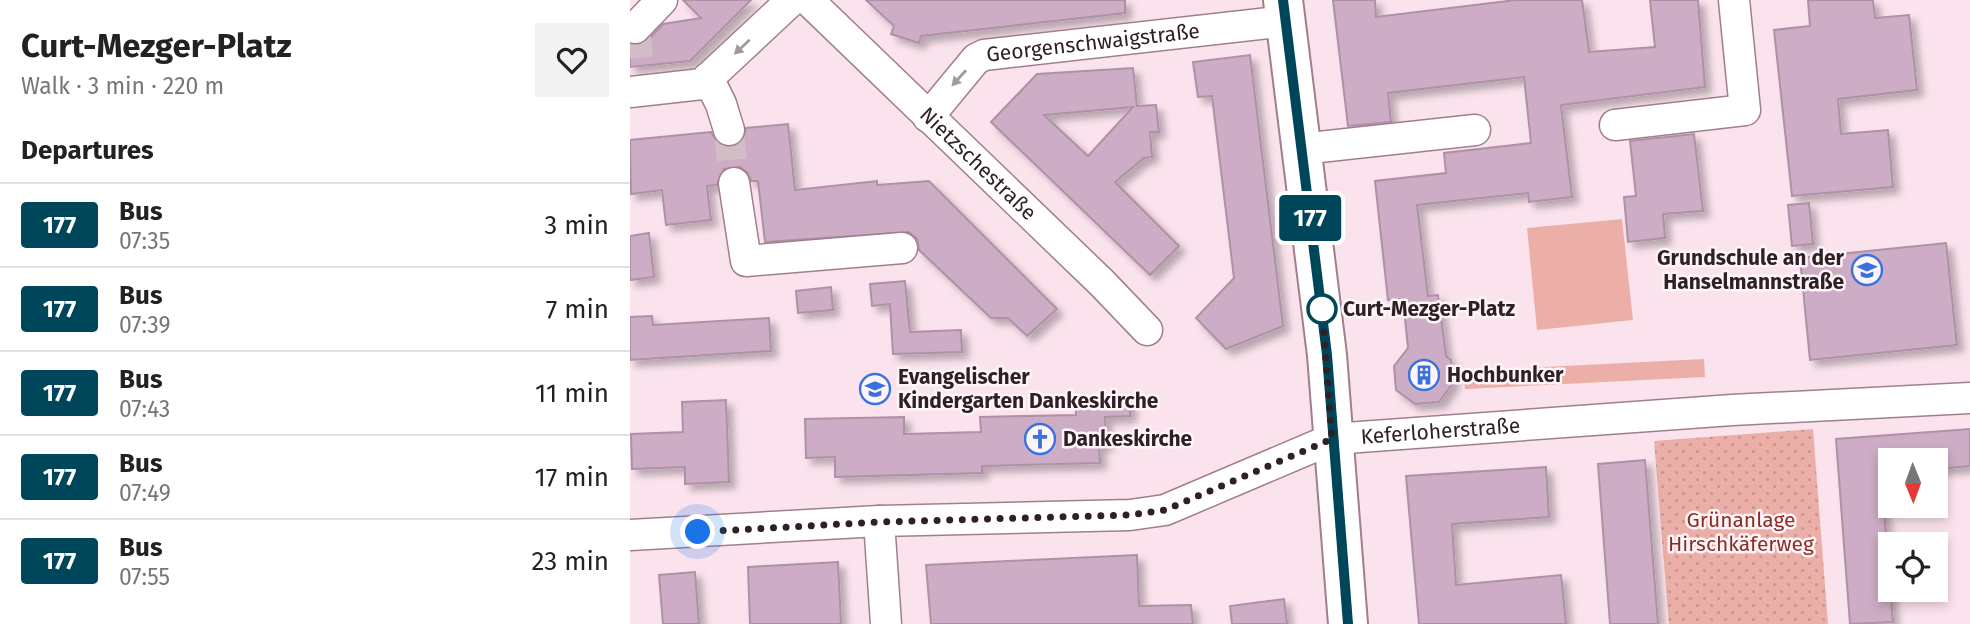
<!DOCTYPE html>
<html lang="en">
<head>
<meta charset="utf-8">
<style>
  :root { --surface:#fff; --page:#f2f2f2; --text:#222; --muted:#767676; --line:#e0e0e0 }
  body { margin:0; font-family:"Fira Sans",sans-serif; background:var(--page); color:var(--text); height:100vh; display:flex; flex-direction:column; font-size:26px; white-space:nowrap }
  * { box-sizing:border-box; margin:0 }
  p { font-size:23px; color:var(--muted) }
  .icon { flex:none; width:38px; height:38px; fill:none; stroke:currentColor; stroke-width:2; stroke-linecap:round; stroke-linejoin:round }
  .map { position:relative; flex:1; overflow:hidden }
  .side { display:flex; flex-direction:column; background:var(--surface); width:630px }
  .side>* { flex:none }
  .badge { padding:0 14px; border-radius:5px; font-size:24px; line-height:46px }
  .needle { width:46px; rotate:179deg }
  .controls { position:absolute; left:1248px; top:448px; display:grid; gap:14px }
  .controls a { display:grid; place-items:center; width:70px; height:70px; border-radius:0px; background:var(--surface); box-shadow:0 4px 10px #0003; font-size:35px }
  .you { position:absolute; width:35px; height:35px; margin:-18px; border:5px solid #fff; border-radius:50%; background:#1a73e8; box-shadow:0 0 0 10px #1a73e833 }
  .map>.badge { position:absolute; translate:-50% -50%; box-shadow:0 0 0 4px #fff }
  h2 { padding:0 21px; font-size:26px; line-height:63px }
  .round { display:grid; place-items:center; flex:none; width:74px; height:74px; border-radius:0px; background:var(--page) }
  .summary { display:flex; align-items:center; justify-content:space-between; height:119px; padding:0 21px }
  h1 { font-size:33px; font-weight:700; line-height:52px }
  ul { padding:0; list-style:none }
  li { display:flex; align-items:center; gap:21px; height:84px; padding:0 21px; border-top:2px solid var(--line) }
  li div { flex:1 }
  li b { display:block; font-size:26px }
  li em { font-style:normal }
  li .badge { min-width:77px; font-weight:700; text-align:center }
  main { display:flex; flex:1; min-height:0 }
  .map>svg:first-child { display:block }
  .park { fill:url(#park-dots) }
  .pitch { fill:#ebafa7 }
  .building { fill:#ccadc5; stroke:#ae90a7; stroke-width:2; fill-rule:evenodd; filter:url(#shadow) }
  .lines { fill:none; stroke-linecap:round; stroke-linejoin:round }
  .minor-tunnel { stroke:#d2bcc5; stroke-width:30; stroke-dasharray:30 15; stroke-linecap:butt }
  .minor-casing { stroke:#a27e8d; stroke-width:33 }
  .major-casing { stroke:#a27e8d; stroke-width:42 }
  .minor { stroke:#fff; stroke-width:30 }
  .major { stroke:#fff; stroke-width:38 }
  .oneway { fill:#a19b9d }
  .line-casing { stroke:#fff; stroke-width:16 }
  .line { stroke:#00465a; stroke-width:10 }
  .walk { stroke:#2f2026; stroke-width:7; stroke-dasharray:0 12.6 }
  .stop-dot { fill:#fff; stroke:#00465a; stroke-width:3.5 }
  .labels { text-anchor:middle; stroke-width:5; stroke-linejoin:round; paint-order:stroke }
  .street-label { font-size:21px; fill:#2f2026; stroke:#fef5f9 }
  .poi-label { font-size:21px; font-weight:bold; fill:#2f2026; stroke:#fef5f9; text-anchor:start }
  .stop-label { font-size:21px; font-weight:bold; fill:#2f2026; stroke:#fef5f9; text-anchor:start }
  .park-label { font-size:21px; fill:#8e2b24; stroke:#fef5f9 }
</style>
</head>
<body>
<main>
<section class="side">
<div class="summary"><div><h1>Curt-Mezger-Platz</h1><p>Walk · 3 min · 220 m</p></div><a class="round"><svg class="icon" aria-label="heart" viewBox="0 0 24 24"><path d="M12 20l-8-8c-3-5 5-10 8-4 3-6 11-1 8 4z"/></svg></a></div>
<h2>Departures</h2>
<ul>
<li><span class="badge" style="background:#00465a;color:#fff">177</span><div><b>Bus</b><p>07:35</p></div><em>3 min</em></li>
<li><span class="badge" style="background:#00465a;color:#fff">177</span><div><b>Bus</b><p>07:39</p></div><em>7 min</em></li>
<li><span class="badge" style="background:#00465a;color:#fff">177</span><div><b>Bus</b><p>07:43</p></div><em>11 min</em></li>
<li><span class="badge" style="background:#00465a;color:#fff">177</span><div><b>Bus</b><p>07:49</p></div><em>17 min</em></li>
<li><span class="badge" style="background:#00465a;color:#fff">177</span><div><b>Bus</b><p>07:55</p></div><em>23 min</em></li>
</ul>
</section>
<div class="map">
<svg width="1340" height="624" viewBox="0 0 1340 624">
  <defs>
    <pattern id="park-dots" width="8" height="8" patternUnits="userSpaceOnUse" patternTransform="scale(1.75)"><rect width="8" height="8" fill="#ebafa7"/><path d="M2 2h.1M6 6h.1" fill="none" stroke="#ca9690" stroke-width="1.8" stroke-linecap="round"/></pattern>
    <filter id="shadow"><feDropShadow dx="6" dy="6" stdDeviation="3.5" flood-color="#0004"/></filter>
  </defs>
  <rect width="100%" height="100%" fill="#fbe3ed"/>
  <path class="park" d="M1183,429L1198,624H1039L1024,441Z"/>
  <g class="pitch">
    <path d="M992,219L1003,320L907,330L897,228Z"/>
    <path d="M1074,359L1075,377L835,389L834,371Z"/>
  </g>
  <g class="building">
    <path d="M53,0H121L60,61L0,67V45L17,41L33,24L71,18Z"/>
    <path d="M236,0H495V13L291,36L289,43L261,34L264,26Z"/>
    <path d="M703,0H745L746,17L886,0H952L959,52L1025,47L1020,0H1068L1075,87L931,105L942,197L899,202L898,193L787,205L798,296L808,295L816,356L821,360L823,383L809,402L785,404L766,390L764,366L778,348L773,299L758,300L745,181L816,173L814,153L901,143L894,77L758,93L761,122L718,126Z"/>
    <path d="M1178,0H1243L1245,18L1279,15L1287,90L1208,99L1211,134L1258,130L1263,187L1162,196L1144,30L1180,26Z"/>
    <path d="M620,55L653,326L596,349L566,318L604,278L582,96L568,97L563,62Z"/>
    <path d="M503,68L507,106L526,105L529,132H520L522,157L514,158L485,182L549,246L520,275L361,122L407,74ZM503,107L458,156L414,115Z"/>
    <path d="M158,124L165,190L247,181V185L299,181L427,309L397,336L378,318H361L289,250L287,239L279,232L135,242L128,181H121L118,173L110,167L94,169L87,185L77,186L81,220L36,225L32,190L1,194L0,140L81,132L88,143L103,147L112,141L116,128Z"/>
    <path d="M1064,134L1073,211L1033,214L1035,238L998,242L994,197L1006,196L1000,141Z"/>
    <path d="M1179,203L1183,244L1162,246L1158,205Z"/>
    <path d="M19,233L24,277L0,280V236Z"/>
    <path d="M1316,243L1327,345L1180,360L1170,258Z"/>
    <path d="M275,281L280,332L331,330L332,352L263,354L260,304L242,306L240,284Z"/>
    <path d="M201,287L203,310L168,313L166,291Z"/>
    <path d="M22,316L23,325L139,318L141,351L0,360V317Z"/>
    <path d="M500,395V416L475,417L476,445H469L470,463L352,466V473L205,477V457L176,458L175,419L274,417V434L351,432L350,417L446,415V397Z"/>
    <path d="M96,400L99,482L55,484V467L2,469L1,434L53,432L52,402Z"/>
    <path d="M1340,429V466L1306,469V460H1260V472L1251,473L1263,622L1220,624L1206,439Z"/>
    <path d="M1015,460L1028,624H980L968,464Z"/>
    <path d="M916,467L919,517L822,524L826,585L931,575L936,624H789L776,476Z"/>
    <path d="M507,555L509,606L561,605L563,624H301L296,565Z"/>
    <path d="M208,562L211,624H120L118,567Z"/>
    <path d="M65,572L69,624H33L29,575Z"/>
    <path d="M654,599L657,624H602L600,606Z"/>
  </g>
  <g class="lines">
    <g class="minor-tunnel">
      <path d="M5,28L9,66"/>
      <path d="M99,130L104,183"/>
    </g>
    <g class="minor-casing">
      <g id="minor">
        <path id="s1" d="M178,0L472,283L517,330"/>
        <path d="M5,28L32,0"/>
        <path d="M78,78L91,104L99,130"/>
        <path d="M0,92L72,84L162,0"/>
        <path id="s2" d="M298,117L346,59L354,55L656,21"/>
        <path d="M985,125L1115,110L1104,0"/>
        <path d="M671,149L845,130"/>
        <path d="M104,183L116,261L272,248"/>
        <path d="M249,521L256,624"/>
        <path id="s3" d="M0,535L249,521L500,515L535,510L702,439L1102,410L1340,398"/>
      </g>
    </g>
    <g class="major-casing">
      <path id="major" d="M653,0L697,355L718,624"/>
    </g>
    <use href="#minor" class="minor"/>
    <use href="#major" class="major"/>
  </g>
  <defs><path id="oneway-solid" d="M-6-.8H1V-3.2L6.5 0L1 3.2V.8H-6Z" transform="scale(1.75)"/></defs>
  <g class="oneway">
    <use href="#oneway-solid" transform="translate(112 47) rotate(137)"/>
    <use href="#oneway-solid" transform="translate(329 78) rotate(132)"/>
  </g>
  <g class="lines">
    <g class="line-casing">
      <path id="line" d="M653,0L697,355L718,624"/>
    </g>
    <use href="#line" class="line"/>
    <path class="walk" d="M68,532L249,522L500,515L535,510L702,439L692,309"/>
  </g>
  <defs>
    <g id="school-ring" transform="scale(1.575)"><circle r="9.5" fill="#fef5f9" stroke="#3871e0" stroke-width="1.5"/><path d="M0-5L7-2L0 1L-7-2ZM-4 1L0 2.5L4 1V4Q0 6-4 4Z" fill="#3871e0"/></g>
    <g id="building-ring" transform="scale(1.575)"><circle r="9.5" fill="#fef5f9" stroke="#3871e0" stroke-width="1.5"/><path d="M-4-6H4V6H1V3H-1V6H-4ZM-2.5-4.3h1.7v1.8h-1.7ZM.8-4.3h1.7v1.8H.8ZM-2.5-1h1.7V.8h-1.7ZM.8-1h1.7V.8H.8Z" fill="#3871e0"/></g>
    <g id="church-ring" transform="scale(1.575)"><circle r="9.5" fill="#fef5f9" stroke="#3871e0" stroke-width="1.5"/><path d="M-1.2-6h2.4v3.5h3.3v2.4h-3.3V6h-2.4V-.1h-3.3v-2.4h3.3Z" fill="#3871e0"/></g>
  </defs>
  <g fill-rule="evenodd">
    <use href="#school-ring" x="1237" y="270"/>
    <use href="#building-ring" x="794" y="375"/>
    <use href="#school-ring" x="245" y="389"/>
    <use href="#church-ring" x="410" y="439"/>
  </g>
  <circle class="stop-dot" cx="692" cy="309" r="14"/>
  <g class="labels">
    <g class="street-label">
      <text dy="7" stroke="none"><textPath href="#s2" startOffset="194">Georgenschwaigstraße</textPath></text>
      <text dy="7" stroke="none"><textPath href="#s1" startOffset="236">Nietzschestraße</textPath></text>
      <text dy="7" stroke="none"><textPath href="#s3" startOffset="826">Keferloherstraße</textPath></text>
    </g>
    <g class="poi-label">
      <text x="1214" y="265" text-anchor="end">Grundschule an der<tspan x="1214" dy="24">Hanselmannstraße</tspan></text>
      <text x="817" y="382">Hochbunker</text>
      <text x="268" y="384">Evangelischer<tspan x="268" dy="24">Kindergarten Dankeskirche</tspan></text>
      <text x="433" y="446">Dankeskirche</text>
    </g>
    <g class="stop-label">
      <text x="713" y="316">Curt-Mezger-Platz</text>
    </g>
    <g class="park-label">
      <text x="1111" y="527">Grünanlage<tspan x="1111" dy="24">Hirschkäferweg</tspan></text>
    </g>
  </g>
</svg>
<div class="controls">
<a><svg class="needle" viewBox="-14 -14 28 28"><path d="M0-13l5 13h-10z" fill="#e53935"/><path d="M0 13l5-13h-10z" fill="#767676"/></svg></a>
<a><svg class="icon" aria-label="locate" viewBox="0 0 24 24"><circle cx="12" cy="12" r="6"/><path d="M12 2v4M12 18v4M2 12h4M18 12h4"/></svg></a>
</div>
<div class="you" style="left:68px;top:532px"></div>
<b class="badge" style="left:680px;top:218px;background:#00465a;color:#fff">177</b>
</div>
</main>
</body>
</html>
